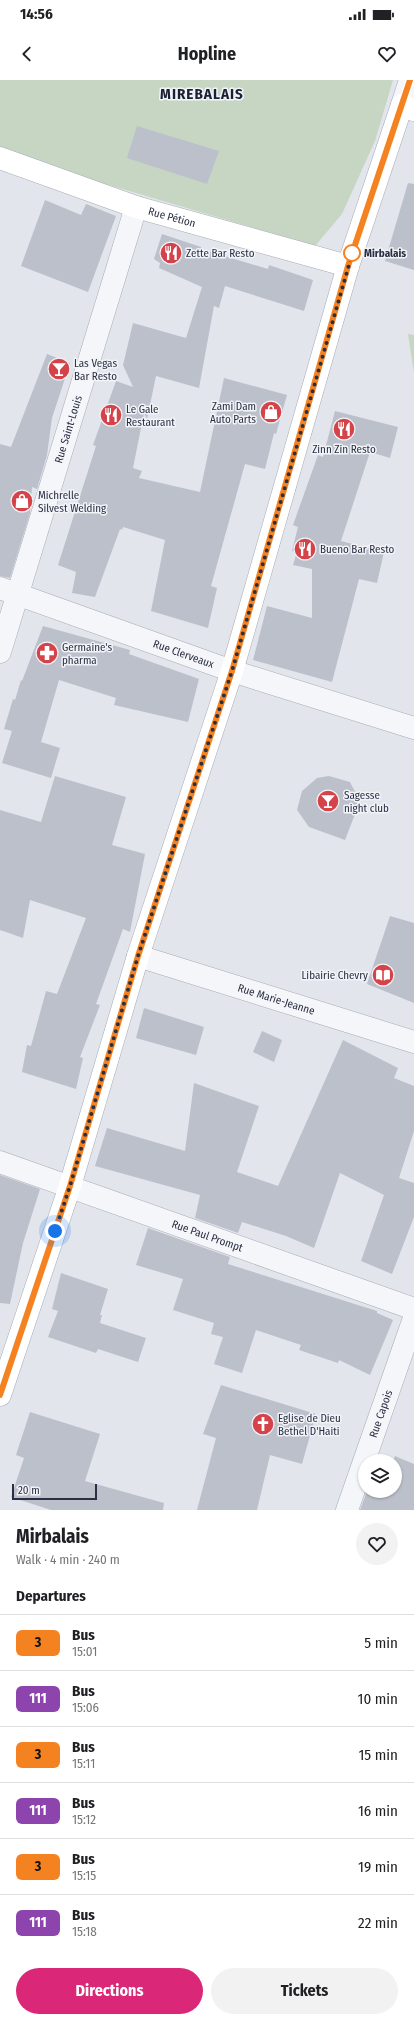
<!DOCTYPE html>
<html lang="en">
<head>
<meta charset="utf-8">
<style>
  :root { --surface:#fff; --page:#f2f2f2; --text:#202124; --muted:#757577; --line:#e0e0e0; --accent:#db2777 }
  body { margin:0; font-family:"Fira Sans Condensed",sans-serif; background:var(--page); color:var(--text); height:100vh; display:flex; flex-direction:column; font-size:15px; white-space:nowrap }
  * { box-sizing:border-box; margin:0 }
  p { font-size:13px; color:var(--muted) }
  .icon { flex:none; width:22px; height:22px; fill:none; stroke:currentColor; stroke-width:2; stroke-linecap:round; stroke-linejoin:round }
  .map { position:relative; height:1430px; overflow:hidden }
  .drawer { display:flex; flex-direction:column; background:var(--surface); flex:1 }
  .drawer>* { flex:none }
  .badge { padding:0 8px; border-radius:6px; font-size:14px; line-height:26px }
  .controls { position:absolute; left:358px; top:1374px; display:grid; gap:8px }
  .controls a { display:grid; place-items:center; width:44px; height:44px; border-radius:50%; background:var(--surface); box-shadow:0 1px 3px #0004; font-size:20px }
  .scale { position:absolute; left:12px; bottom:10px; width:85px; box-sizing:border-box; padding-left:4px; border:2px solid #293044; border-top:0; font-size:11px; line-height:14px; white-space:nowrap; color:#293044; -webkit-text-stroke:3px #f2f4f8; paint-order:stroke }
  .you { position:absolute; width:20px; height:20px; margin:-10px; border:3px solid #fff; border-radius:50%; background:#1a73e8; box-shadow:0 0 0 6px #1a73e833 }
  .map>.badge { position:absolute; translate:-50% -50%; box-shadow:0 0 0 2px #fff }
  h2 { padding:0 16px; font-size:15px; line-height:36px }
  .round { display:grid; place-items:center; flex:none; width:42px; height:42px; border-radius:21px; background:var(--page) }
  .headline { display:flex; align-items:center; justify-content:space-between; height:68px; padding:0 16px }
  h1 { font-size:19px; font-weight:700; line-height:30px }
  .primary-button { display:flex; gap:8px; margin-top:auto; padding:8px 16px }
  .primary-button a { flex:1; height:46px; border-radius:24px; background:var(--accent); color:#fff; font-size:16px; font-weight:700; line-height:46px; text-align:center }
  .primary-button a+a { background:var(--page); color:var(--text) }
  ul { padding:0; list-style:none }
  li { display:flex; align-items:center; gap:12px; height:56px; padding:0 16px; border-top:1px solid var(--line) }
  li div { flex:1 }
  li b { display:block; font-size:15px }
  li em { font-style:normal }
  li .badge { min-width:44px; font-weight:700; text-align:center }
  .status { display:flex; justify-content:space-between; align-items:center; height:28px; padding:0 20px; background:var(--surface); direction:ltr }
  .status svg { height:11px; fill:currentColor }
  header { display:flex; justify-content:space-between; align-items:center; height:52px; padding:0 16px; background:var(--surface); font-size:18px; font-weight:700 }
  .map>svg:first-child { display:block }
  .green { fill:#c6d6c3 }
  .building { fill:#bcc0cb }
  .lines { fill:none; stroke-linecap:round; stroke-linejoin:round }
  .street-casing { stroke:#a7abb6; stroke-width:23 }
  .secondary-casing { stroke:#a7abb6; stroke-width:23 }
  .street { stroke:#f5f6f9; stroke-width:22 }
  .secondary { stroke:#fff; stroke-width:22 }
  .line-casing { stroke:#fff; stroke-width:9 }
  .line { stroke:#f58220; stroke-width:6 }
  .walk { stroke:#293044; stroke-width:4; stroke-dasharray:0 7.2 }
  .stop-dot { fill:#fff; stroke:#f58220; stroke-width:2 }
  .labels { text-anchor:middle; stroke-width:3; stroke-linejoin:round; paint-order:stroke }
  .street-label { font-size:11px; fill:#293044; stroke:#f2f4f8 }
  .poi-label { font-size:11px; fill:#293044; stroke:#f2f4f8; text-anchor:start }
  .stop-label { font-size:11px; font-weight:bold; fill:#293044; stroke:#f2f4f8; text-anchor:start }
  .district-label { font-size:15px; font-weight:bold; letter-spacing:1px; fill:#1b2135; stroke:#f2f4f8 }
</style>
</head>
<body>
<div class="status"><b>14:56</b><svg viewBox="0 0 49 12"><path d="M0 12V9h3v3zM5 12V6h3v6zM10 12V3h3v9zM15 12V0h3v12zM26 1h20v11H26zM47 4h2v5h-2z"/></svg></div>
<header><svg class="icon" aria-label="back" viewBox="0 0 24 24"><path d="M15 5l-7 7 7 7"/></svg>Hopline<svg class="icon" aria-label="heart" viewBox="0 0 24 24"><path d="M12 20l-8-8c-3-5 5-10 8-4 3-6 11-1 8 4z"/></svg></header>
<div class="map">
<svg width="414" height="1430" viewBox="0 0 414 1430">
  <rect width="100%" height="100%" fill="#e2e5eb"/>
  <g class="green">
    <path d="M0,0H393L375,61L342,134L315,166L65,92L3,71L0,66Z"/>
    <path d="M408,254L414,255V293Z"/>
  </g>
  <g class="building">
    <path d="M137,46L219,71L207,104L127,78Z"/>
    <path d="M408,103L414,104V190L385,181Z"/>
    <path d="M45,120L81,135L86,124L116,136L88,212L21,186Z"/>
    <path d="M162,154L201,167V169L268,189L269,185L313,200L304,231L225,206L219,228L214,226L199,308L156,296L147,339L144,333L133,388L142,391L139,398L200,412L224,298L287,315L276,354L274,353L265,389L245,384L211,506L217,508L208,548L151,531L165,460L123,447L122,450L120,449L95,517L72,513L76,492L58,485L96,366L93,365L116,301L133,307L123,285L133,243L186,258L202,207L159,188L160,183L154,179Z"/>
    <path d="M47,274L70,283L52,338L47,375L37,409L32,407L30,433L10,498L0,496V364L11,367Z"/>
    <path d="M335,331L398,347L390,378L370,372L341,461L384,472L377,503L359,499L332,602L253,580L267,526L312,538V489L293,485L297,472L292,471L298,447L293,445L318,375L323,377Z"/>
    <path d="M43,546L130,570L129,574L199,599L188,642L114,625L116,618L59,600L41,662L60,668L51,698L2,683L12,651L4,649L13,619L15,620L21,600L22,601Z"/>
    <path d="M55,696L126,717L112,765L145,774L130,852L123,849L96,924L100,925L80,977L83,978L76,1009L22,992L27,965L31,966L46,911L57,914L86,838L30,820L23,858L0,850V730L41,742Z"/>
    <path d="M329,696L350,702L358,718L355,734L345,760L309,747L297,730L302,711L317,698Z"/>
    <path d="M390,836L414,843V923L367,904Z"/>
    <path d="M144,928L204,947L196,975L136,958Z"/>
    <path d="M262,951L282,960L274,982L253,972Z"/>
    <path d="M343,960L398,988L394,998L414,1006V1051L399,1098L414,1103V1137L392,1194L361,1181L384,1115L340,1093L314,1168L286,1156L242,1142L238,1153L195,1138L200,1115L95,1086L107,1048L185,1071L194,1003L259,1026L237,1092L278,1106Z"/>
    <path d="M0,1095L40,1109L23,1163L10,1224L0,1223Z"/>
    <path d="M148,1148L230,1177L228,1184L377,1231V1233L393,1240L370,1295L339,1280L338,1283L299,1270L301,1265L256,1250L242,1293L214,1284L223,1257L211,1254L214,1243L173,1230L183,1199L136,1185Z"/>
    <path d="M61,1193L108,1209L100,1235H102L100,1243L146,1258L138,1282L98,1269L96,1273L48,1257L58,1231L52,1229Z"/>
    <path d="M221,1305L316,1334L302,1384L270,1375L257,1430H197L216,1358L203,1354Z"/>
    <path d="M30,1332L100,1354L85,1401L164,1423L163,1430H51L11,1417L24,1378L16,1375Z"/>
    <path d="M395,1376L414,1384V1430H360L367,1411H395V1381H393Z"/>
  </g>
  <g class="lines">
    <g class="street-casing">
      <g id="street">
        <path d="M402,25L410,0"/>
        <path id="s1" d="M0,508L232,591L414,648"/>
        <path id="s2" d="M0,572L136,127"/>
        <path id="s3" d="M138,876L414,962"/>
        <path id="s4" d="M0,1082L414,1229"/>
        <path id="s5" d="M347,1430L414,1238"/>
      </g>
    </g>
    <g class="secondary-casing">
      <g id="secondary">
        <path id="s6" d="M0,78L136,127L348,186"/>
        <path d="M0,1315L70,1106L138,876L232,591L348,186L402,25L414,30"/>
      </g>
    </g>
    <use href="#street" class="street"/>
    <use href="#secondary" class="secondary"/>
  </g>
  <g class="lines">
    <g class="line-casing">
      <path id="line" d="M0,1315L70,1106L138,876L232,591L348,186L410,0"/>
    </g>
    <use href="#line" class="line"/>
    <path class="walk" d="M55,1151L70,1106L138,876L232,591L353,171L352,173"/>
  </g>
  <defs>
    <g id="restaurant-disc" transform="scale(1.15)"><circle r="9.5" fill="#d5434a" stroke="#f2f4f8"/><path d="M-5-6h1v4h1v-4h1v4h1v-4h1v5L-1.5 .5V6h-2V.5L-5-1ZM5-6V6H3V1.5H1.5Q1.5-4 5-6Z" fill="#fff"/></g>
    <g id="bar-disc" transform="scale(1.15)"><circle r="9.5" fill="#d5434a" stroke="#f2f4f8"/><path d="M-6-5H6L.8 .8V4.5H3.5V6h-7V4.5H-.8V.8Z" fill="#fff"/></g>
    <g id="shop-disc" transform="scale(1.15)"><circle r="9.5" fill="#d5434a" stroke="#f2f4f8"/><path d="M-5-2.5h2.3a2.7 3.5 0 0 1 5.4 0H5L5.5 6h-11ZM-1.5-2.5h3a1.5 2.3 0 0 0-3 0Z" fill="#fff"/></g>
    <g id="pharmacy-disc" transform="scale(1.15)"><circle r="9.5" fill="#d5434a" stroke="#f2f4f8"/><path d="M-2-6h4v4h4v4h-4v4h-4v-4h-4v-4h4Z" fill="#fff"/></g>
    <g id="library-disc" transform="scale(1.15)"><circle r="9.5" fill="#d5434a" stroke="#f2f4f8"/><path d="M-6-4Q-3-5.5-.7-3.5V5Q-3 3-6 4ZM6-4Q3-5.5 .7-3.5V5Q3 3 6 4Z" fill="#fff"/></g>
    <g id="church-disc" transform="scale(1.15)"><circle r="9.5" fill="#d5434a" stroke="#f2f4f8"/><path d="M-1.2-6h2.4v3.5h3.3v2.4h-3.3V6h-2.4V-.1h-3.3v-2.4h3.3Z" fill="#fff"/></g>
  </defs>
  <g fill-rule="evenodd">
    <use href="#restaurant-disc" x="171" y="173"/>
    <use href="#bar-disc" x="59" y="289"/>
    <use href="#shop-disc" x="271" y="332"/>
    <use href="#restaurant-disc" x="111" y="335"/>
    <use href="#restaurant-disc" x="344" y="349"/>
    <use href="#shop-disc" x="22" y="421"/>
    <use href="#restaurant-disc" x="305" y="469"/>
    <use href="#pharmacy-disc" x="47" y="573"/>
    <use href="#bar-disc" x="328" y="721"/>
    <use href="#library-disc" x="383" y="895"/>
    <use href="#church-disc" x="263" y="1344"/>
  </g>
  <circle class="stop-dot" cx="352" cy="173" r="8"/>
  <g class="labels">
    <g class="street-label">
      <text dy="4" stroke="none"><textPath href="#s6" startOffset="182">Rue Pétion</textPath></text>
      <text dy="4" stroke="none"><textPath href="#s2" startOffset="233">Rue Saint-Louis</textPath></text>
      <text dy="4" stroke="none"><textPath href="#s1" startOffset="195">Rue Clerveaux</textPath></text>
      <text dy="4" stroke="none"><textPath href="#s3" startOffset="145">Rue Marie-Jeanne</textPath></text>
      <text dy="4" stroke="none"><textPath href="#s4" startOffset="220">Rue Paul Prompt</textPath></text>
      <text dy="4" stroke="none"><textPath href="#s5" startOffset="102">Rue Capois</textPath></text>
    </g>
    <g class="poi-label">
      <text x="186" y="177">Zette Bar Resto</text>
      <text x="74" y="287">Las Vegas<tspan x="74" dy="13">Bar Resto</tspan></text>
      <text x="256" y="330" text-anchor="end">Zami Dam<tspan x="256" dy="13">Auto Parts</tspan></text>
      <text x="126" y="333">Le Gale<tspan x="126" dy="13">Restaurant</tspan></text>
      <text x="344" y="373" text-anchor="middle">Zinn Zin Resto</text>
      <text x="38" y="419">Michrelle<tspan x="38" dy="13">Silvest Welding</tspan></text>
      <text x="320" y="473">Bueno Bar Resto</text>
      <text x="62" y="571">Germaine's<tspan x="62" dy="13">pharma</tspan></text>
      <text x="344" y="719">Sagesse<tspan x="344" dy="13">night club</tspan></text>
      <text x="368" y="899" text-anchor="end">Libairie Chevry</text>
      <text x="278" y="1342">Eglise de Dieu<tspan x="278" dy="13">Bethel D'Haiti</tspan></text>
    </g>
    <g class="stop-label">
      <text x="364" y="177">Mirbalais</text>
    </g>
    <g class="district-label">
      <text x="202" y="19">MIREBALAIS</text>
    </g>
  </g>
</svg>
<div class="controls">
<a><svg class="icon" aria-label="layers" viewBox="0 0 24 24"><path d="M12 4l9 5-9 5-9-5zM3 14l9 5 9-5"/></svg></a>
</div>
<div class="scale">20 m</div>
<div class="you" style="left:55px;top:1151px"></div>
</div>
<section class="drawer">
<div class="headline"><div><h1>Mirbalais</h1><p>Walk · 4 min · 240 m</p></div><a class="round"><svg class="icon" aria-label="heart" viewBox="0 0 24 24"><path d="M12 20l-8-8c-3-5 5-10 8-4 3-6 11-1 8 4z"/></svg></a></div>
<h2>Departures</h2>
<ul>
<li><span class="badge" style="background:#f58220;color:#111">3</span><div><b>Bus</b><p>15:01</p></div><em>5 min</em></li>
<li><span class="badge" style="background:#8e44ad;color:#fff">111</span><div><b>Bus</b><p>15:06</p></div><em>10 min</em></li>
<li><span class="badge" style="background:#f58220;color:#111">3</span><div><b>Bus</b><p>15:11</p></div><em>15 min</em></li>
<li><span class="badge" style="background:#8e44ad;color:#fff">111</span><div><b>Bus</b><p>15:12</p></div><em>16 min</em></li>
<li><span class="badge" style="background:#f58220;color:#111">3</span><div><b>Bus</b><p>15:15</p></div><em>19 min</em></li>
<li><span class="badge" style="background:#8e44ad;color:#fff">111</span><div><b>Bus</b><p>15:18</p></div><em>22 min</em></li>
</ul>
<div class="primary-button"><a>Directions</a><a>Tickets</a></div>
</section>
</body>
</html>
